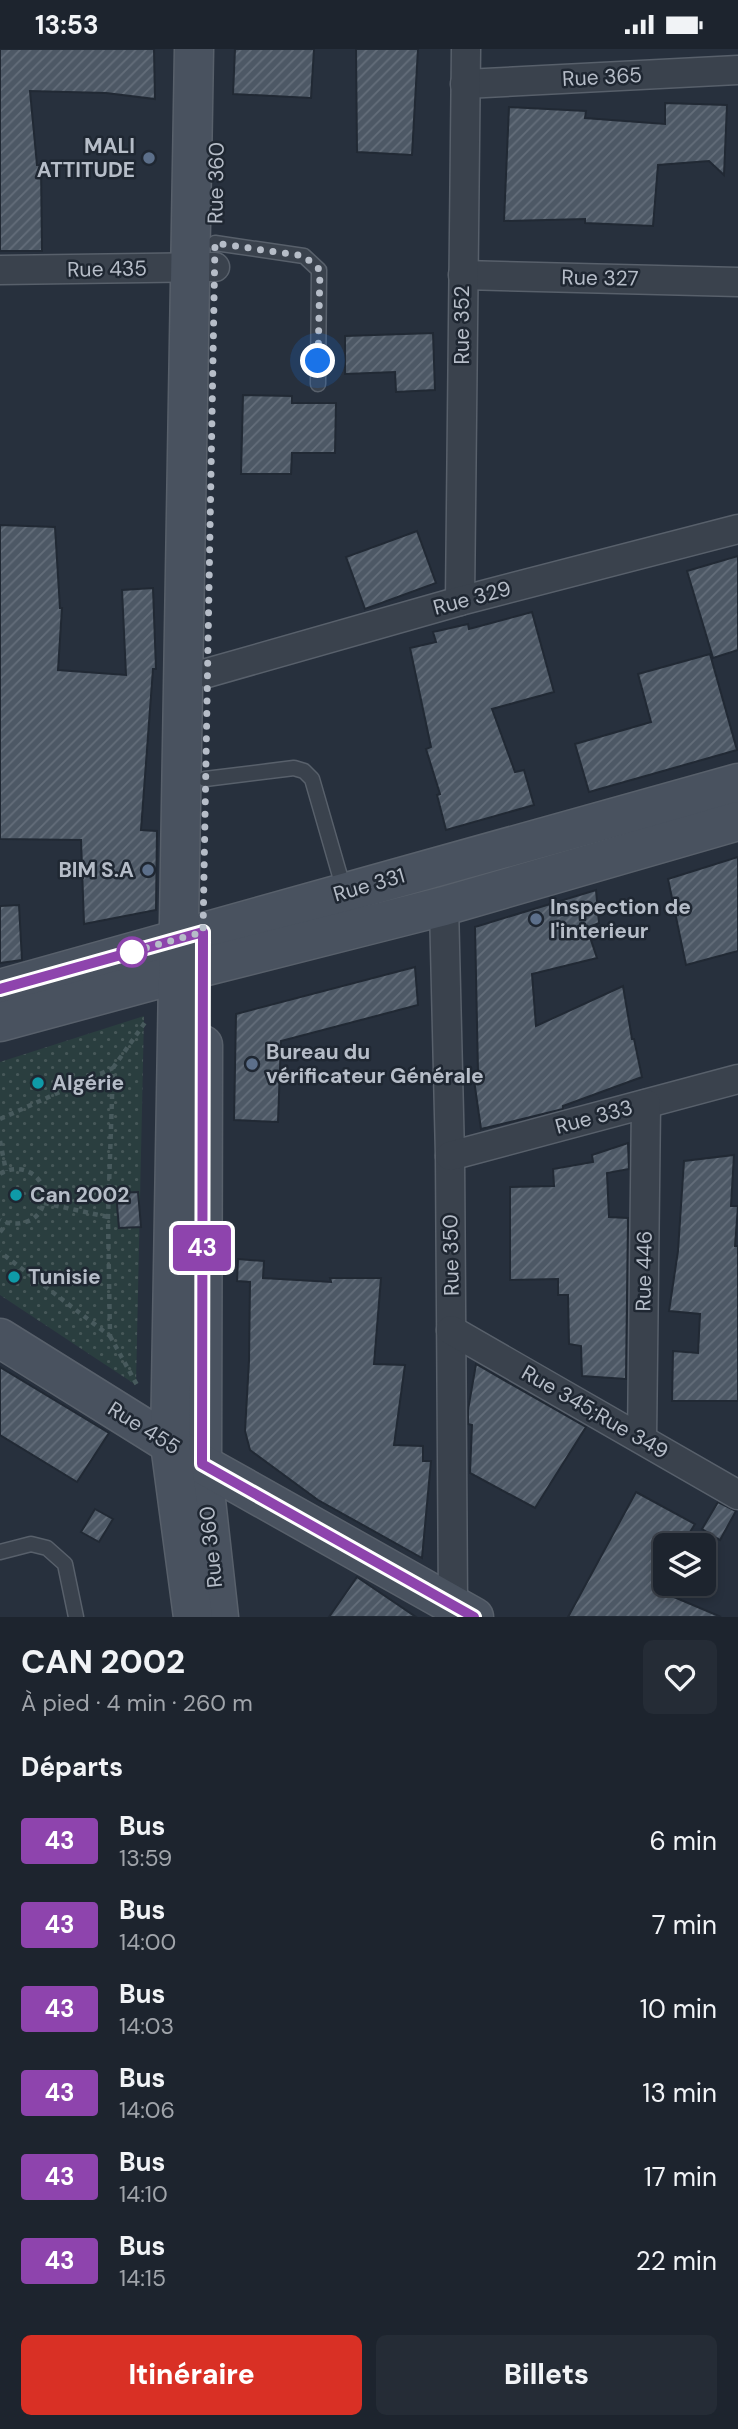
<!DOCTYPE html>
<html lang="fr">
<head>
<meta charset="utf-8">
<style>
  :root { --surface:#1d242e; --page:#252c36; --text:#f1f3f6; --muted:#a0a4aa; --line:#3b414a; --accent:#d93025 }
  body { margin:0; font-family:"DM Sans",sans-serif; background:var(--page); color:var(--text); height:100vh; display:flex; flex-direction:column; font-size:26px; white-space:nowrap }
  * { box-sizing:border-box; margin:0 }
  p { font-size:23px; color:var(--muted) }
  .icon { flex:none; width:38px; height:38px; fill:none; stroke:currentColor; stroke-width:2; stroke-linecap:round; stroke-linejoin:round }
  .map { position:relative; height:1568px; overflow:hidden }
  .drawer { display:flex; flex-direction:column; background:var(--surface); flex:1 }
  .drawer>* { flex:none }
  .badge { padding:0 14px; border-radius:5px; font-size:24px; line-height:46px }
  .tools { position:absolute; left:653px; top:1484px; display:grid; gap:14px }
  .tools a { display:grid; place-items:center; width:63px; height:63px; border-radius:10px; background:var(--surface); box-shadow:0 4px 10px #0003,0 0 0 2px var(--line); font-size:35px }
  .you { position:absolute; width:35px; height:35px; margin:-18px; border:5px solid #fff; border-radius:50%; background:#1a73e8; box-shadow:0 0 0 10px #1a73e833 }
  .map>.badge { position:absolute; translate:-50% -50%; box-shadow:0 0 0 4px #fff }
  h2 { padding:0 21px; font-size:26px; line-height:63px }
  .round { display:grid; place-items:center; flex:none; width:74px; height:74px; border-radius:10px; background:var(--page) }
  .summary { display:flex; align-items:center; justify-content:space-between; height:119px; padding:0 21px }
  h1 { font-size:33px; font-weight:800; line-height:52px }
  .primary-button { display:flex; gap:14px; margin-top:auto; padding:14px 21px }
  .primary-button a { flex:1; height:80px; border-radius:10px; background:var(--accent); color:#fff; font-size:28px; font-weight:800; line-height:80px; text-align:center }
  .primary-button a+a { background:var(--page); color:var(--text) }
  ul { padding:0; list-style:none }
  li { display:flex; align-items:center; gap:21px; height:84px; padding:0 21px }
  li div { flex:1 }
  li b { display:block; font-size:26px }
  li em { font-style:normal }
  li .badge { min-width:77px; font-weight:700; text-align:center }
  .status { display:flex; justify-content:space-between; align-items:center; height:49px; padding:0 35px; background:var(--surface); direction:ltr }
  .status svg { height:19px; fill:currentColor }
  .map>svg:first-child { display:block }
  .park { fill:url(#park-dots) }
  .building { fill:url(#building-hatch); stroke:#212934; stroke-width:2 }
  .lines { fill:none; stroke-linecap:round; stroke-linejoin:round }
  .lane-casing { stroke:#58606b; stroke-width:17 }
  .street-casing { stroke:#58606b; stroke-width:31 }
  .secondary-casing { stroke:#58606b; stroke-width:41 }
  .path { stroke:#485a5d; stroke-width:4.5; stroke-dasharray:5 5; stroke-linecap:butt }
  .lane { stroke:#3a424d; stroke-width:14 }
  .street { stroke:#3a424d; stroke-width:28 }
  .secondary { stroke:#49525f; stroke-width:38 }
  .line-casing { stroke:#fff; stroke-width:16 }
  .line { stroke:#8e44ad; stroke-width:10 }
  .walk { stroke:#b6bdc8; stroke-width:7; stroke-dasharray:0 12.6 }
  .service-dot { fill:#5c6f8a; stroke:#1f2732; stroke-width:2.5 }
  .stop-dot { fill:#fff; stroke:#8e44ad; stroke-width:3.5 }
  .culture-dot { fill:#0f9aa8; stroke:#1f2732; stroke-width:2.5 }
  .labels { text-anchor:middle; stroke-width:5; stroke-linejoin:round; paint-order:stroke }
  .street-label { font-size:21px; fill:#b6bdc8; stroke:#1f2732 }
  .poi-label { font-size:21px; font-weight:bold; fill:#b6bdc8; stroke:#1f2732; text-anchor:start }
</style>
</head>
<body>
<div class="status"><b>13:53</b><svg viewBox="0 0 49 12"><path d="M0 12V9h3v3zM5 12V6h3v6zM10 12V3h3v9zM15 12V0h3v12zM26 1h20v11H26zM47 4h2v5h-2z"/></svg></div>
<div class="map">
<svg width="738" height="1568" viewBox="0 0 738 1568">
  <defs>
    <pattern id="park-dots" width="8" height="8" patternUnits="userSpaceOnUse" patternTransform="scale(1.75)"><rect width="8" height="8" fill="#2a3e3f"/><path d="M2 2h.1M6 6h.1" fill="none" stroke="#475859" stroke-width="1.8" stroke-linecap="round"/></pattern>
    <pattern id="building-hatch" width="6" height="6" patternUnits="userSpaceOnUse" patternTransform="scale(1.75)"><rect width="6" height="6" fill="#4d5865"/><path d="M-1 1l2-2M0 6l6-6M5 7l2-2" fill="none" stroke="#646e7a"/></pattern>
  </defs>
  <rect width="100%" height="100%" fill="#27303d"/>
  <path class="park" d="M144,967L136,1336L0,1246V1013Z"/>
  <g class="building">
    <path d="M0,0H154L155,50L106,44L30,42L37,116H41L42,202H0Z"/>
    <path d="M235,0H314L311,49L233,45Z"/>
    <path d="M356,0H418L412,106L357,103Z"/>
    <path d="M665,54L727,56L724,126L709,112L658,116L653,177L585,174V170L504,172L509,58L586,62L585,69L665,75Z"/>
    <path d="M433,284L435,341L396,343L395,323L345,325V287Z"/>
    <path d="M243,346L292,347V354H336L335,404H292L291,425H241Z"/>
    <path d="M0,476L55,478L60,559H62L58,621L126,626L122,541L153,539L156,620H153L141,781L157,782L156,861L84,875L81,791L0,790Z"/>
    <path d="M417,482L436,534L365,560L346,508Z"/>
    <path d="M738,507V601L713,609L687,522Z"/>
    <path d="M532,563L554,643L492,660L515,723L524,721L534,756L446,781L437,746L440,745L426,700L431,698L410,599L436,593L433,583L468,575L469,580Z"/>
    <path d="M710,605L737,701L589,743L575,695L651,673L638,625Z"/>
    <path d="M738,808V902L686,916L668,830Z"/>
    <path d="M596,841L599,874L587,879L597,909L532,925L536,977L623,937L632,990H634L642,1028L563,1057V1060L481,1080L473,1024L478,1023L475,878Z"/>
    <path d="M19,856L22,911L0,914V857Z"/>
    <path d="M415,918L418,956L281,992L278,1073L234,1071L236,965Z"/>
    <path d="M628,1094L629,1120L607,1124L609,1168L628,1169L626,1330L582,1327L581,1297L569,1295L568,1246H558V1230L510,1231V1138L554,1137L553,1120L593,1113L592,1106Z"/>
    <path d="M734,1106L731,1157H738L735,1197H738V1352H672L673,1302L698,1304L700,1265L669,1262L678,1202L684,1112Z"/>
    <path d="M138,1143L141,1178L119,1179L116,1144Z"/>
    <path d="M238,1210L264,1212L263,1229L331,1233L330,1229H381L374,1315L405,1316L394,1396L423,1397V1412H431L422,1509L318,1451L250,1401L245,1382L249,1312L250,1233L237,1232Z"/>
    <path d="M476,1315L586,1378L535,1459L470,1424L472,1376L468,1375V1361Z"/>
    <path d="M0,1318L109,1384L77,1433L0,1386Z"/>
    <path d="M636,1443L695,1475L682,1496H665V1524L655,1540L721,1568H568Z"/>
    <path d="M718,1453L736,1462L720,1491L702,1480Z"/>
    <path d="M95,1460L113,1470L99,1493L81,1483Z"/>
    <path d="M357,1528L416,1568H329Z"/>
  </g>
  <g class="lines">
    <g class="lane-casing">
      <g id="lane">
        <path d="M215,194L304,207L319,221L318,335"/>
        <path d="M205,730L294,719L304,722L312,730L344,841"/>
        <path d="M0,1503L31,1495L47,1499L65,1515L76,1568"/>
      </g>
    </g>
    <g class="street-casing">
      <g id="street">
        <path d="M465,35L738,21"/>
        <path d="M0,221L215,218"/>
        <path d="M463,226L738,233"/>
        <path d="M460,552L466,0"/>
        <path d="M207,624L460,552L738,480"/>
        <path d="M444,857L450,1107L453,1556"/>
        <path d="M450,1107L738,1030"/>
        <path d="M451,1281L738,1446"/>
        <path d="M642,1390L646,1055"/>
      </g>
    </g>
    <g class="secondary-casing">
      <g id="secondary">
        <path d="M0,940L738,734"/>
        <path d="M0,973L203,918L444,857L738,772"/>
        <path d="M203,996L202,1415L219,1568"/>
        <path d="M0,1289L202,1415L474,1568"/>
        <path d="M193,1568L170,1395L194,0"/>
      </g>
    </g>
    <g class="path">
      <path d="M113,1019L146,972"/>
      <path d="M0,1070L113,1019L108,1168L110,1287L0,1203"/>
      <path d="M0,1092L6,1122"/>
      <path d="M0,1125C18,1113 44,1124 44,1147C45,1172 18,1180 0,1171"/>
      <path d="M44,1154L108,1168"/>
      <path d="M0,1183L7,1174"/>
      <path d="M110,1287L137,1336"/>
    </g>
    <use href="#lane" class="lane"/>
    <use href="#street" class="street"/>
    <use href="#secondary" class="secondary"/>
  </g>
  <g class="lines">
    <g class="line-casing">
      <path id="line" d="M0,940L203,883L202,1415L474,1568"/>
    </g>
    <use href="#line" class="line"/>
    <path class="walk" d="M132,903L127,904L203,883L215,194L304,207L320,221L318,312"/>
  </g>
  <g class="service-dot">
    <circle cx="149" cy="109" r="7"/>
    <circle cx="148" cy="821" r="7"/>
    <circle cx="536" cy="870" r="7"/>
    <circle cx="252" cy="1015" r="7"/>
  </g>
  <circle class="stop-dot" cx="132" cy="903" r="14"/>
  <g class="culture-dot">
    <circle cx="38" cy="1034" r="7"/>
    <circle cx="16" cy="1146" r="7"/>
    <circle cx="14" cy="1228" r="7"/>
  </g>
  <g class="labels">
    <g class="street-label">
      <text transform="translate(602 28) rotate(-3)" y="7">Rue 365</text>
      <text transform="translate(216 134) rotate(-89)" y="7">Rue 360</text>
      <text transform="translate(107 220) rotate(-1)" y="7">Rue 435</text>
      <text transform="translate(600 229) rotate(1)" y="7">Rue 327</text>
      <text transform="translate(462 276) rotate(-90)" y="7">Rue 352</text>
      <text transform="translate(472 549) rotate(-15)" y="7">Rue 329</text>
      <text transform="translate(369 836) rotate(-16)" y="7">Rue 331</text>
      <text transform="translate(594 1068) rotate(-15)" y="7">Rue 333</text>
      <text transform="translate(451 1206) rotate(-91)" y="7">Rue 350</text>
      <text transform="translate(644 1222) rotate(-89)" y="7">Rue 446</text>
      <text transform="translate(595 1363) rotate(30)" y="7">Rue 345;Rue 349</text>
      <text transform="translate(144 1379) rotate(32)" y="7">Rue 455</text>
      <text transform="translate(211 1498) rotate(-96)" y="7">Rue 360</text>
    </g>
    <g class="poi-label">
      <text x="135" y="104" text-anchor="end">MALI<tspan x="135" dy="24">ATTITUDE</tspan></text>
      <text x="134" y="828" text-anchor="end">BIM S.A</text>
      <text x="550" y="865">Inspection de<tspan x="550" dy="24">l'interieur</tspan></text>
      <text x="266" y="1010">Bureau du<tspan x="266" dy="24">vérificateur Générale</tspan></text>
      <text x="52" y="1041">Algérie</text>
      <text x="30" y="1153">Can 2002</text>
      <text x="28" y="1235">Tunisie</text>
    </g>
  </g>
</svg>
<div class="tools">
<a><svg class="icon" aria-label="layers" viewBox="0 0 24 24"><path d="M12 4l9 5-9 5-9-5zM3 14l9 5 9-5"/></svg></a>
</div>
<div class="you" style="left:318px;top:312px"></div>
<b class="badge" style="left:202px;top:1199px;background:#8e44ad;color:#fff">43</b>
</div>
<section class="drawer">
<div class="summary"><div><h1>CAN 2002</h1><p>À pied · 4 min · 260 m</p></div><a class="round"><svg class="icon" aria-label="heart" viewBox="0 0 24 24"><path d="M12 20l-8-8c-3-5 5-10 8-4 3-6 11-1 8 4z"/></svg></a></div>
<h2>Départs</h2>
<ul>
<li><span class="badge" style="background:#8e44ad;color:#fff">43</span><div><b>Bus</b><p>13:59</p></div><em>6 min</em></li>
<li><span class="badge" style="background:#8e44ad;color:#fff">43</span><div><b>Bus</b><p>14:00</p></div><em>7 min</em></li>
<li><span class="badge" style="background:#8e44ad;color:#fff">43</span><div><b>Bus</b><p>14:03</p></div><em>10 min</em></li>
<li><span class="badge" style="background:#8e44ad;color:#fff">43</span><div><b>Bus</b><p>14:06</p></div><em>13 min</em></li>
<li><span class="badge" style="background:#8e44ad;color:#fff">43</span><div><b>Bus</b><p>14:10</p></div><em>17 min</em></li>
<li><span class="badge" style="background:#8e44ad;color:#fff">43</span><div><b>Bus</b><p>14:15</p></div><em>22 min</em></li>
</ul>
<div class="primary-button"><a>Itinéraire</a><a>Billets</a></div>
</section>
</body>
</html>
